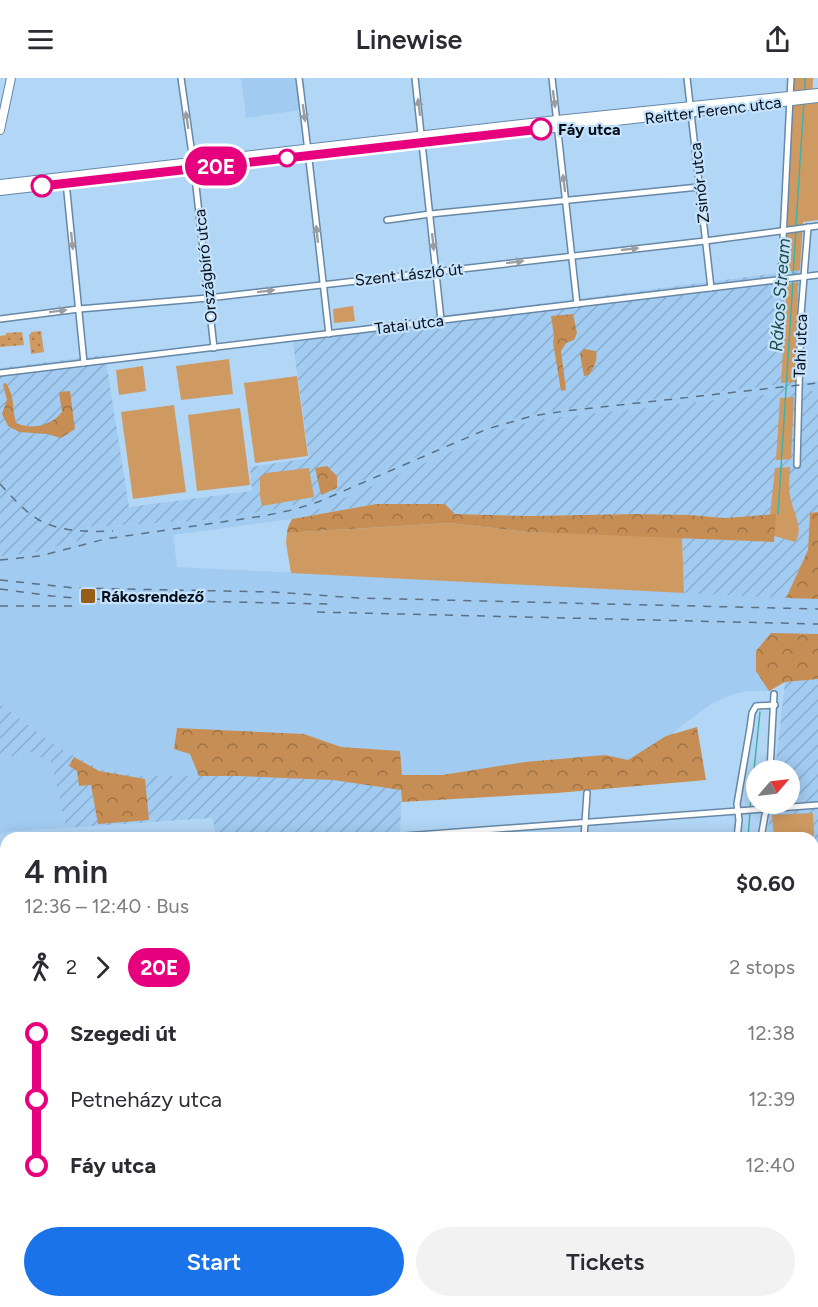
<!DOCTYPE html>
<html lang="en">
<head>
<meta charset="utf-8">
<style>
  :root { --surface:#fff; --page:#f2f2f3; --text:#2b2b33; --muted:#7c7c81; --accent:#1a73e8 }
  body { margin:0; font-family:Figtree,sans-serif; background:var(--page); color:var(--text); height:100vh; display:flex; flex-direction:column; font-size:22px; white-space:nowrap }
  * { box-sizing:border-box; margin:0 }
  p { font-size:20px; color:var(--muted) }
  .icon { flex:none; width:33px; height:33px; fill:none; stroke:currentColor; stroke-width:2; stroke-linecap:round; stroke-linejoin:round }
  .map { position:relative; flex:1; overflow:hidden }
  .drawer { position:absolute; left:0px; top:754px; width:819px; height:476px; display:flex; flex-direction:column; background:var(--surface); border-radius:18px 18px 0 0; box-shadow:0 3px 15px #0003 }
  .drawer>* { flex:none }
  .badge { padding:0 12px; border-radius:20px; font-size:21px; line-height:39px }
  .needle { width:39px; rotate:62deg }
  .buttons { position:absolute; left:746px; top:682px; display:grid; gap:12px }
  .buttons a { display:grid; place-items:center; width:54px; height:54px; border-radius:50%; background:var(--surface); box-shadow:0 3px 15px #0003; font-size:30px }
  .map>.badge { position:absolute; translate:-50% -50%; box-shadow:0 0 0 3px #fff }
  .legs { display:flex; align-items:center; gap:9px; height:66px; padding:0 24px; font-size:20px }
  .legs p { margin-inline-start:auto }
  .overview { display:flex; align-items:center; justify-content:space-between; height:102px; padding:0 24px }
  h1 { font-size:33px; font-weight:600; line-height:45px }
  .action { display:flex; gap:12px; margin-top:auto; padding:12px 24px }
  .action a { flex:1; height:69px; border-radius:36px; background:var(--accent); color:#fff; font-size:24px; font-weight:600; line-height:69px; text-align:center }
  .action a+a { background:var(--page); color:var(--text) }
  ul { padding:0 24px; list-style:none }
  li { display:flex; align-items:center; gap:21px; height:66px; font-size:22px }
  li i { display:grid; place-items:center; width:9px; height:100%; margin:0 8px; background:currentColor }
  li i::after { content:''; width:15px; height:15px; margin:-8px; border:4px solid; border-radius:50%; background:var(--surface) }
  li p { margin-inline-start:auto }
  li:first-child i { background:linear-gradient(#0000 50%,currentColor 0) }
  li:last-child i { background:linear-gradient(currentColor 50%,#0000 0) }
  header { display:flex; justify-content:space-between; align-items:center; height:78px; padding:0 24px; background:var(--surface); font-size:27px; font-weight:600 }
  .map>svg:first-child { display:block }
  .built { fill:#a2cbf1 }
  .industrial { fill:url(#industrial-furrows) }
  .green { fill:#cf9a62 }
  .forest { fill:url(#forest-crowns) }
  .garden { fill:url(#garden-dots) }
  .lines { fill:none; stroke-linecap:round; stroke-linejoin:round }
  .stream { stroke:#42b1a6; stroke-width:1.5 }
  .street-casing { stroke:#6688a6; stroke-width:8 }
  .secondary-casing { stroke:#6688a6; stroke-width:10 }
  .primary-casing { stroke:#fff; stroke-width:11 }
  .street { stroke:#fff; stroke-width:5 }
  .secondary { stroke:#fff; stroke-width:8 }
  .primary { stroke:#e9d9fc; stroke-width:9 }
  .rail { stroke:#597086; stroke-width:1.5; stroke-dasharray:8 8; stroke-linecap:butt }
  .oneway { fill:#9a9ea3 }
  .line-1-casing { stroke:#fff; stroke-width:14 }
  .line-1 { stroke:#e6007e; stroke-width:9 }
  .stop-1-dot { fill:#fff; stroke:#e6007e; stroke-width:3 }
  .poi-dot { fill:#955d18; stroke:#c5e2fc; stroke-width:2 }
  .labels { text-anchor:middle; stroke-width:4.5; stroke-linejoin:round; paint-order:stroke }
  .street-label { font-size:16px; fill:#030d18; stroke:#c5e2fc }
  .stop-label { font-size:16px; font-weight:bold; fill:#030d18; stroke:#c5e2fc; text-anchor:start }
  .poi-label { font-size:16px; font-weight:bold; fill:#030d18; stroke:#c5e2fc; text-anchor:start }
  .water-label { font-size:18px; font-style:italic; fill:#1c4c47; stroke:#c5e2fc }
</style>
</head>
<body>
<header><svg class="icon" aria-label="menu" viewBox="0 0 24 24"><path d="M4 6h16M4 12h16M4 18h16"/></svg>Linewise<svg class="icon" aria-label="share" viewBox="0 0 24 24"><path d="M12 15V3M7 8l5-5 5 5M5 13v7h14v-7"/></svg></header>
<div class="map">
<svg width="818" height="1229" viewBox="0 0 818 1229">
  <defs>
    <pattern id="industrial-furrows" width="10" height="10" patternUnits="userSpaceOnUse" patternTransform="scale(1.5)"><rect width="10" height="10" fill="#a2cbf1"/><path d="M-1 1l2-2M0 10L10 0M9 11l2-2" fill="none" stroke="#8aadce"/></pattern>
    <pattern id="forest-crowns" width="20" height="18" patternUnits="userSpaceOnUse" patternTransform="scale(1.5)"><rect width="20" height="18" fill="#c68e54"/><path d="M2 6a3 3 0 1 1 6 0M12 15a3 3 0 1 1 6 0" fill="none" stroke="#9f7245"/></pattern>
    <pattern id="garden-dots" width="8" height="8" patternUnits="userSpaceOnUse" patternTransform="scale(1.5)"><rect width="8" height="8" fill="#cf9a62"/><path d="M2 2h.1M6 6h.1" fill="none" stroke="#a67c50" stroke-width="1.8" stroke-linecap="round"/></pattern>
  </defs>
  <rect width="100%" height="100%" fill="#b2d6f6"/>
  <g class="built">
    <path d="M241,0H295L300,32L246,40Z"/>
    <path d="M818,303V312L796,314V305Z"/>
    <path d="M776,307L777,315L542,341L301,439L292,441L173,457L177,489L818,521V601L785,604L769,613H748L733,616L711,626L679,650L643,683L402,724L401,712L238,698H142L100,691L59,670L0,626V478L32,475L88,460L87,449L208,442L267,433L317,422L442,368L501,344L542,334Z"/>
    <path d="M31,674L53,685L66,750L14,753L0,756V681Z"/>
    <rect x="813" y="879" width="5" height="147"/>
  </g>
  <g class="industrial">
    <path d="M800,192L796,314L818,312V434L810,435L808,472L786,520L684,515L682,459L774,464L776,436L725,440L690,437L635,436L529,438L455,436L445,426H376L301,439L503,351L542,341L777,315L776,307L542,334L501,344L442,368L317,422L267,433L208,442L87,449L89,460L32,475L0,478V290L105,277L129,429L252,413L250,389L309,380L292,258Z"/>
    <path d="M818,601V833L813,834V760H767L771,726H789V693H775L785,604Z"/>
    <path d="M0,626L59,670L100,691L142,698H238L333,702L402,712L400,754L305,760H217L212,740L66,750L52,685L31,674L0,681Z"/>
  </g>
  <g class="green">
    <path d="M794,0H813L812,24H818V142L803,144L800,192L785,194Z"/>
    <path d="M798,204L796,304L781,305L787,206Z"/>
    <path d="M353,228L355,243L334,245L333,231Z"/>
    <path d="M229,281L233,316L181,322L176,288Z"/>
    <path d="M143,288L146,313L119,317L116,292Z"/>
    <path d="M297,298L308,378L255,385L244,305Z"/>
    <path d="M794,319L791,381L776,382L780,320Z"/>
    <path d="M174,327L186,414L133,421L121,334Z"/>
    <path d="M240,330L250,407L197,413L188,337Z"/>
    <path d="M790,389C790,398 788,409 790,418C792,432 805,451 795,464L768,456L775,390Z"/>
    <path d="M309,390L314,419L262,428L260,418V399L266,395Z"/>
    <path d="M450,445L527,454L682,459L684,515L291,495L286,465L287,454H300Z"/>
    <path d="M813,735L814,758L774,760L772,737Z"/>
    <path d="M6,792V831L0,836V793Z"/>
    <rect x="0" y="939" width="6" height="154"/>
    <path d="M818,968V1017L813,1016L814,972Z"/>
    <path d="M6,1109V1153L0,1171V1114Z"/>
  </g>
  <g class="forest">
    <path d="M573,236L577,255L574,262L566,265L561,273L566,312L561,313L553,264L554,258L551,238Z"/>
    <path d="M584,271L596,273C598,282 594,289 589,297L584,298L580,276Z"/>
    <path d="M6,305C15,320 12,329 16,345C32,352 51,348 62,334L59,314L70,313L75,351L61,360L47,356L19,354L8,348L2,336L7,322L3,306Z"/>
    <path d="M327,388L337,398V410L321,417L315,390Z"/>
    <path d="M376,426H445L455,436L529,438L635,436L690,437L725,440L776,436L774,464L527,454L450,445L300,454H287L288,449L292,441Z"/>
    <path d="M818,434V521L786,520L808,472L810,435Z"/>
    <path d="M771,555L818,556V601L785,604L769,613L756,593V573Z"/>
    <path d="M697,649L706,702L557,715L402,724L401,712L333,702L238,698H199L190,676L174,671L177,650L304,656L341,669L400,673L402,697H442L525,684L605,677L628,682L666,658Z"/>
    <path d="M74,679L99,693L145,701L149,742L98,746L91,707L79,708L77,693L69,688Z"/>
  </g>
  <g class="garden">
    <path d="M41,253L44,274L31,276L29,256H31V254Z"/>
    <path d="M22,254L24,267L0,269V258L6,257V255Z"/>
  </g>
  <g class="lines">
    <g class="stream">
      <path d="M805,13V0"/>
      <path d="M796,147L804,23"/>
      <path d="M793,198L796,152"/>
      <path d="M778,436L793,203"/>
      <path d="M750,730L760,634"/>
      <path d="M748,760L750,734"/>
      <path d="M703,1229L704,1224"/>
    </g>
    <g class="street-casing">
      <g id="street">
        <path d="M181,0L194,90L214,270"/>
        <path d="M299,0C310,85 319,171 329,256"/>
        <path d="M415,0L441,242"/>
        <path d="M552,0L577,226"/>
        <path d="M687,0L711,210"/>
        <path d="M66,104L84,285"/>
        <path d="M387,142L430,136L699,109"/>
        <path d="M781,201L791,0"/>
        <path d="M0,241L79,231L208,220L705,163L818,148"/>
        <path d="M0,295L818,197"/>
        <path d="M797,387L801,236L808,149"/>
        <path d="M770,693L774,616"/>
        <path d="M378,760L818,727"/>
        <path d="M584,760L587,715"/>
        <path d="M737,760L739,742L737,726L750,650L752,635L756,628L775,627"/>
        <path d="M761,760L765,737L769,726"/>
        <path d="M813,798H818"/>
        <path d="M0,940H6"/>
        <path d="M813,1082H818"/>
        <path d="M813,1135H818"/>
        <path d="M813,1195H818"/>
        <path d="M220,1224V1229"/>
        <path d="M353,1224L405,1225"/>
        <path d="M443,1228L458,1229"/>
        <path d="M151,1229V1224"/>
        <path d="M549,1229V1224"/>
        <path d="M716,1229L717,1224"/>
      </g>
    </g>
    <g class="secondary-casing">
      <g id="secondary">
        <path d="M0,52L11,0"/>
        <path d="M0,106L557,42L818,15"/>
        <path d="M0,113L818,20"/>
        <path d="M0,790H6"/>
        <path d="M813,870H818"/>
        <path d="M0,882L6,883"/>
        <path d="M0,898L6,899"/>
        <path d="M813,1030H818"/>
        <path d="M0,1107L6,1102"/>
        <path d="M0,1178L6,1160"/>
        <path d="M59,1224V1229"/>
        <path d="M46,1229L47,1224"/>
        <path d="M693,1229V1224"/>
      </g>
    </g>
    <g class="primary-casing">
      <g id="primary">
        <path d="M813,839H818"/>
        <path d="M813,851H818"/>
        <path d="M0,863H6"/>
        <path d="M0,871L6,872"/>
      </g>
    </g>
    <use href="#street" class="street"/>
    <use href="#secondary" class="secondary"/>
    <use href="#primary" class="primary"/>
    <g class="rail">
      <path d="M0,406C12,419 24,433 39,442C60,454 90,454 113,453"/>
      <path d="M0,482L40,478L105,461L263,438L292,432L318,424L487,351L532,338L565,333L818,305"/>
      <path d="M0,502L75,510L274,514L358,520L818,531"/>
      <path d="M0,511L52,518L87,521L329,526"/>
      <path d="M0,528H77"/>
      <path d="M317,534L818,546"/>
    </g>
  </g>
  <defs><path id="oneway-solid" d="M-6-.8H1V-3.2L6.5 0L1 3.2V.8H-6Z" transform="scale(1.5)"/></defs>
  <g class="oneway">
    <use href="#oneway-solid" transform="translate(554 21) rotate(83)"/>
    <use href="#oneway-solid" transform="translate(419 29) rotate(-97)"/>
    <use href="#oneway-solid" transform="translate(304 35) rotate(82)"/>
    <use href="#oneway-solid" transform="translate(187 42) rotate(-99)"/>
    <use href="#oneway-solid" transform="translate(564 105) rotate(-97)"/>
    <use href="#oneway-solid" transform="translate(317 156) rotate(-96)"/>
    <use href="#oneway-solid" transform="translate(72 163) rotate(84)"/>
    <use href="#oneway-solid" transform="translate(433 164) rotate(84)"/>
    <use href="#oneway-solid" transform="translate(630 171) rotate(-6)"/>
    <use href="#oneway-solid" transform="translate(515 184) rotate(-7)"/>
    <use href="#oneway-solid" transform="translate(266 213) rotate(-7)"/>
    <use href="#oneway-solid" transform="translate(58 233) rotate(-7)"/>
  </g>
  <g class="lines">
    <g class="line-1-casing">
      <path id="line-1" d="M42,108L541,51"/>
    </g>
    <use href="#line-1" class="line-1"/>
  </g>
  <g class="stop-1-dot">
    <circle cx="541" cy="51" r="10"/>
    <circle cx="287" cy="80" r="8"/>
    <circle cx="42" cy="108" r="10"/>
  </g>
  <rect class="poi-dot" x="80" y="510" width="16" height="16" rx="3"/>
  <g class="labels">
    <g class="street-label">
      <text transform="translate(713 32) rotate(-7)" y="6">Reitter Ferenc utca</text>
      <text transform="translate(699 105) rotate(-96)" y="6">Zsinór utca</text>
      <text transform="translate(205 188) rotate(-96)" y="6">Országbíró utca</text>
      <text transform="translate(409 196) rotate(-6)" y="6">Szent László út</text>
      <text transform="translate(409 246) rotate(-7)" y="6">Tatai utca</text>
      <text transform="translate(800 268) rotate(-88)" y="6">Tahi utca</text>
    </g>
    <g class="stop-label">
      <text x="558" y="57">Fáy utca</text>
    </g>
    <g class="poi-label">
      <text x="101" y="524">Rákosrendező</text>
    </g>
    <g class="water-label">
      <text transform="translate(780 217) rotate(-86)" y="6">Rákos Stream</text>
    </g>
  </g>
</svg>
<div class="buttons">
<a><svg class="needle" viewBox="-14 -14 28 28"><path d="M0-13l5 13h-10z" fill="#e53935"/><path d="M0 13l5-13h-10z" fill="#7c7c81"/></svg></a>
</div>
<b class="badge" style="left:216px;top:88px;background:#e6007e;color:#fff">20E</b>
<section class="drawer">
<div class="overview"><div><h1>4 min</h1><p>12:36 – 12:40 · Bus</p></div><b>$0.60</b></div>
<div class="legs"><svg class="icon" aria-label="walk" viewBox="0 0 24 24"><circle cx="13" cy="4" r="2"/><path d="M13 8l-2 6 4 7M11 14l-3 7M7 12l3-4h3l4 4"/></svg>2<svg class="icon" aria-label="forward" viewBox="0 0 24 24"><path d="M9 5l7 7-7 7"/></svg><b class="badge" style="background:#e6007e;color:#fff">20E</b><p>2 stops</p></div>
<ul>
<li><i style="color:#e6007e"></i><b>Szegedi út</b><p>12:38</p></li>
<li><i style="color:#e6007e"></i><span>Petneházy utca</span><p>12:39</p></li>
<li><i style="color:#e6007e"></i><b>Fáy utca</b><p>12:40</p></li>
</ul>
<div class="action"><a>Start</a><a>Tickets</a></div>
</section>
</div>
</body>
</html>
